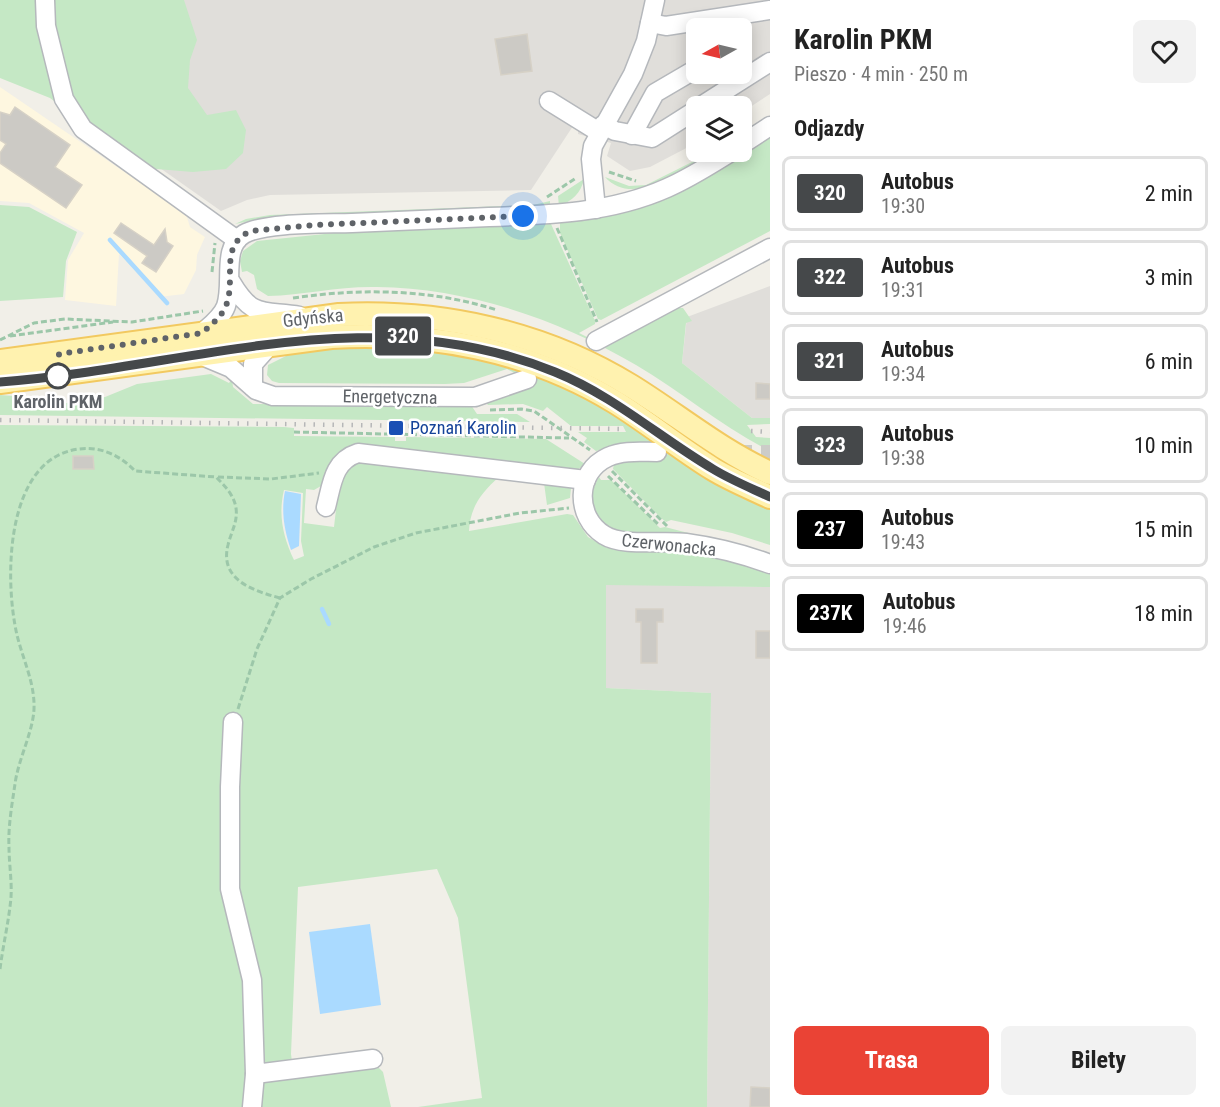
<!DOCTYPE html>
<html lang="pl">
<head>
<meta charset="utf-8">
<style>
  :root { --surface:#fff; --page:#f2f2f2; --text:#222; --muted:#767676; --line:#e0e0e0; --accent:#ea4335 }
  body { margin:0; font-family:"Roboto Condensed",sans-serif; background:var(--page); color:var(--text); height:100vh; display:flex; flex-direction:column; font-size:22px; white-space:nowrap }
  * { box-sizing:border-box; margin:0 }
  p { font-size:20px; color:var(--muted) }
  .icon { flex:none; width:33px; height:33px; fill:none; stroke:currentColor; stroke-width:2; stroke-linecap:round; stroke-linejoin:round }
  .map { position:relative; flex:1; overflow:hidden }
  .drawer { display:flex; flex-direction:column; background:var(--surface); width:450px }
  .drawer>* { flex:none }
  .badge { padding:0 12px; border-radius:4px; font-size:21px; line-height:39px }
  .needle { width:39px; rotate:262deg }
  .fabs { position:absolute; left:686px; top:18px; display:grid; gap:12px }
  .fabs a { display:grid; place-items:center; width:66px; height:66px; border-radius:9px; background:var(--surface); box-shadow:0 3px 15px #0003; font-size:30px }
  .you { position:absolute; width:30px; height:30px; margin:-15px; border:4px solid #fff; border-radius:50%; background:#1a73e8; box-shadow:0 0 0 9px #1a73e833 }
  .map>.badge { position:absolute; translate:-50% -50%; box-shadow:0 0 0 3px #fff }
  h2 { padding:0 24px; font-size:22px; line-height:54px }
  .round { display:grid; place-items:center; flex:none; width:63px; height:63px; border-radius:9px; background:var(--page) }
  .head { display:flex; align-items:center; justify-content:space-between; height:102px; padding:0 24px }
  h1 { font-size:28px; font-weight:700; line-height:45px }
  .action { display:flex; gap:12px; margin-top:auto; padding:12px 24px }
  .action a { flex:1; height:69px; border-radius:9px; background:var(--accent); color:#fff; font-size:24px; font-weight:700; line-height:69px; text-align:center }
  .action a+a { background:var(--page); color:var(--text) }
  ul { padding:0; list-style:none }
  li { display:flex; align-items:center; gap:18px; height:75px; margin:0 12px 9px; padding:0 12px; border:3px solid var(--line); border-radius:9px }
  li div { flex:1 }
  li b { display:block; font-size:22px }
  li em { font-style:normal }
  li .badge { min-width:66px; font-weight:700; text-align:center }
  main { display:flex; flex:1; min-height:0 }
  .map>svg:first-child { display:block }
  .commercial { fill:#fef7e0 }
  .industrial { fill:#e0deda; fill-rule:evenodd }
  .green { fill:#c5e8c5; fill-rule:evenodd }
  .water { fill:#aadaff }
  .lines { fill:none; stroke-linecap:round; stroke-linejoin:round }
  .stream { stroke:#aadaff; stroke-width:4.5 }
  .building { fill:#cccac5; stroke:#d6d1c6; stroke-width:1.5 }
  .minor-tunnel { stroke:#ccccc8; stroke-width:18; stroke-dasharray:18 9; stroke-linecap:butt }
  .minor-casing { stroke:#b5b8bc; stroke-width:21 }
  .major-casing { stroke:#f2c960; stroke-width:26 }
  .path { stroke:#9cc7a9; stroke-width:3; stroke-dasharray:6 3; stroke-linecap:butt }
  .minor { stroke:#fff; stroke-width:18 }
  .major { stroke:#fff2af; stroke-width:22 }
  .rail { stroke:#b6b7b8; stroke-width:4.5; stroke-dasharray:1.5 8; stroke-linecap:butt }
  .line-casing { stroke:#fff; stroke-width:14 }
  .line { stroke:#45484a; stroke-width:9 }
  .walk { stroke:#5f6368; stroke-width:6; stroke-dasharray:0 10.8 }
  .stop-dot { fill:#fff; stroke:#45484a; stroke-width:3 }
  .transit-dot { fill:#1a4fb4; stroke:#fff; stroke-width:2 }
  .labels { text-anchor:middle; stroke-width:5; stroke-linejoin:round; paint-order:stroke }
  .street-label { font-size:18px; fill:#5f6368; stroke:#fff }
  .stop-label { font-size:18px; font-weight:bold; fill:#5f6368; stroke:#fff }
  .transit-label { font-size:18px; fill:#164399; stroke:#fff; text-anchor:start }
</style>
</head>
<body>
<main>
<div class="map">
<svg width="770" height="1107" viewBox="0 0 770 1107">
  <rect width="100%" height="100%" fill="#f1efe8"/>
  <path class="commercial" d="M0,87L186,214L190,227L205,237L197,255L196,270L184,294L159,297L119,254L116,306L65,300L68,260L84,233L29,203L0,201Z"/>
  <g class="industrial">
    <path d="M3,0H770V94L741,113V106H696V143L650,167L630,171L607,156L611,143L578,134V129L573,126L531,190L270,195L247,200L221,211L79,111ZM696,28H741V74H696Z"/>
    <path d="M770,286V418H752L682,363L687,317Z"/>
    <path d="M606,584L770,587V1107H707L711,693L606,688Z"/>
  </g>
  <g class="green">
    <path d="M0,0H184L197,40L190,60L188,88L207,115L236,110L246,130L243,153L226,169L193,172L144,168L50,98L0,78Z"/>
    <path d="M770,136V231L601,320L598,319L560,233V223L627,211L722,168Z"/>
    <path d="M712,152H715C687,169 633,209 605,177L629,186L646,185Z"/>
    <path d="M584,179C581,193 572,201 559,206L558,196Z"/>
    <path d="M550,201V206L270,217L235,224L246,219L270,215L533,205Z"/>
    <path d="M0,205L29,207L77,232L66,261L63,297L0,301Z"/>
    <path d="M551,224L595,321V324L579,333L605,346L674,308H683L692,321L686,323L682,363L752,418H770V424L747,425L756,437L770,438V451C722,427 682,392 636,365C558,319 467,288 377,287C340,286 304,295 268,296L257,289L254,275L247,271L242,272L240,261L243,251L257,241L344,232Z"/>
    <path d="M344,346L436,349L508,365L579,393L770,507V545L732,533L671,520L666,522L661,518L613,469L614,464L632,461H662L653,445H616L596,451L584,442L587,438L578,432H626L623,426H571L547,407L543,411L523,404L488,405L486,403L535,384L507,369L464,383L445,384L279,383L272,381L267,375L268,365L292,353Z"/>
    <path d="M211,374L229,383L232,379L233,387L253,404L471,405L477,414H517L530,422L0,415V395L58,399L60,404L105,397L137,384Z"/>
    <path d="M0,425L284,427L294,428V436L395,437V441H406V437L546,439L585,464L577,470L365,448L321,486L314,490L306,489L304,523L334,527L340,475L353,459L567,485L571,488L570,498L547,505L544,483L499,477C482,492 470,507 469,531L567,514L573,515L588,537L607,548L686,550L730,559L770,572V587L606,585V688L711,693L707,1107H418L482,1098L458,918L437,869L298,887L291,1054L294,1077L379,1068L383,1072L391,1107H0ZM284,490L303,493L301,541L304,556L294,560C283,537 278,515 284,490Z"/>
    <path d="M599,477L601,480H611L660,528L665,527L770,554L613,530C593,517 586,497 599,477Z"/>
  </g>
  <g class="water">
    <path d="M285,491L301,494L299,546L291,550C284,530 281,511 285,491Z"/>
    <path d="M370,924L381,1005L320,1014L309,932Z"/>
  </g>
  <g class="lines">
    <g class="stream">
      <path d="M110,240L167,303"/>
      <path d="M322,609L329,624"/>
    </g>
  </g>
  <g class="building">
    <path d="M527,34L532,71L501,75L495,39Z"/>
    <path d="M15,107L70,145L55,167L82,185L66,208L0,163V153L6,144L0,140V112L10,115Z"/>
    <path d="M121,223L154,245L165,229L167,242L173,246L156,272L142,263L147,256L114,233Z"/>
    <path d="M756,383L770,384V399H756Z"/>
    <path d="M73,456H93L94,469H73Z"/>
    <path d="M636,609H663V622H657V663H641V622H636Z"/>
    <rect x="756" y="631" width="14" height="27"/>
    <path d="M751,1087L770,1088V1107H750Z"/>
  </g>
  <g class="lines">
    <path class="minor-tunnel" d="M734,454H770"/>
    <g class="minor-casing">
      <g id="minor">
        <path d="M45,0L46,26L64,99L83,129L237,240"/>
        <path d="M650,23L666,26L770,10"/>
        <path d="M549,101L599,132"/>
        <path d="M701,106L770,62"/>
        <path d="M603,125L615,131L652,138L696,110"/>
        <path d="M632,135L655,93L696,69"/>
        <path d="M741,145L770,126"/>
        <path d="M596,209L591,159L593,146L633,74L646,41L655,0"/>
        <path d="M231,282C253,319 262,310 300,316"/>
        <path d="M202,333C211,325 222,317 226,306C234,283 221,247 244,234C266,222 326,224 352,223C398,221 443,219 489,217C550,215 611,213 667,188C690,178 710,165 731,152"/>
        <path d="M596,341L770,248"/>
        <path d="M200,355L231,368L256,390L273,396L475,397L527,379"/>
        <path d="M253,387V364L270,345"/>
        <path d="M657,452C641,452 623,450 608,457C575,472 575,517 604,535C623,547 663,540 686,543C715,547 743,554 770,564"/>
        <path d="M326,507C332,484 333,461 358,453L586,480"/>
        <path d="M233,722L230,787V889L252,980L255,1074L373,1059"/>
        <path d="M252,1107L255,1074"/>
      </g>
    </g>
    <g class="major-casing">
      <g id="major">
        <path d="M0,361L339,315C441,310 543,332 631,386C678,415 719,450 770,473"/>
        <path d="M0,382L331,337C430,331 530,350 615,402C649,423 679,448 713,469C731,480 751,488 770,497"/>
      </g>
    </g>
    <g class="path">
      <path d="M609,172L636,181"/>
      <path d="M547,197L576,178"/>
      <path d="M557,228L597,322"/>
      <path d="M212,272L215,243"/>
      <path d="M293,298C362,288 431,289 497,310"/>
      <path d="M10,336L113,322"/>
      <path d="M0,340L34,323L65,319L132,322L203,311"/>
      <path d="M490,410L521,409L534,411L590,450"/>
      <path d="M294,432L569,438"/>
      <path d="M612,471L667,526"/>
      <path d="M608,476L659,525"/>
      <path d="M218,477L271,479L319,473"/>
      <path d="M238,709L257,649L280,598L311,579L374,547L416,533L520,513L569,508"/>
      <path d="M0,969C3,945 9,921 11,897C12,881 9,863 9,847C8,827 12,804 15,784C18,760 33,732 34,709C35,683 23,660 17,635C4,579 5,458 79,449C101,446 121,456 135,471L216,477C225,486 234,495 236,508C238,522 231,532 228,545C219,580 254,591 280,598"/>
    </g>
    <use href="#minor" class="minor"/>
    <use href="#major" class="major"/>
    <g class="rail">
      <path d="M0,420L625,429"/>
      <path d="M751,431L770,432"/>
    </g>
  </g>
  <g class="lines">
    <g class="line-casing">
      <path id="line" d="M0,382C190,368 368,296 555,372C614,396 659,437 713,469C731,480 751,488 770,497"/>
    </g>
    <use href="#line" class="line"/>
    <path class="walk" d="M58,376L59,354L202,333C211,325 220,318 225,308C238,280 217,246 251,231L315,225L523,216"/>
  </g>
  <circle class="stop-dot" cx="58" cy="376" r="12"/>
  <rect class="transit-dot" x="388" y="420" width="16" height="16" rx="3"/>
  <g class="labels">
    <g class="street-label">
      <text transform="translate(313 318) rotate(-6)" y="6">Gdyńska</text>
      <text transform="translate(390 397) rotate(1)" y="6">Energetyczna</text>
      <text transform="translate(669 545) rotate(6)" y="6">Czerwonacka</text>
    </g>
    <g class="stop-label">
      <text x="58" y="408">Karolin PKM</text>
    </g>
    <g class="transit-label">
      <text x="410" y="434">Poznań Karolin</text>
    </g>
  </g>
</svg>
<div class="fabs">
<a><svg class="needle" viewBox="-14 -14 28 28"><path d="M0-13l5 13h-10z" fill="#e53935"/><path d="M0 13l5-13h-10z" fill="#767676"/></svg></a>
<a><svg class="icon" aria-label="layers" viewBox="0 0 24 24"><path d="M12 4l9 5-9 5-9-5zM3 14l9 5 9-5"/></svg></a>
</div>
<div class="you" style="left:523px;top:216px"></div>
<b class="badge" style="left:403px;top:336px;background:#45484a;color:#fff">320</b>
</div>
<section class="drawer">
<div class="head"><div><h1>Karolin PKM</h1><p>Pieszo · 4 min · 250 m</p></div><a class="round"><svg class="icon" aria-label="heart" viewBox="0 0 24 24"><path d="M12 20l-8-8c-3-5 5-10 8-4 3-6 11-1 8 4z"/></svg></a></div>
<h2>Odjazdy</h2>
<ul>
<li><span class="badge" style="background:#45484a;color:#fff">320</span><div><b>Autobus</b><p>19:30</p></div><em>2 min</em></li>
<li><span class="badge" style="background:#45484a;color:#fff">322</span><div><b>Autobus</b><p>19:31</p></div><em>3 min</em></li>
<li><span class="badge" style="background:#45484a;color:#fff">321</span><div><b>Autobus</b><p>19:34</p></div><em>6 min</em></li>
<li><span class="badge" style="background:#45484a;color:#fff">323</span><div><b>Autobus</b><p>19:38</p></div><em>10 min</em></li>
<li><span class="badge" style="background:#000;color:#fff">237</span><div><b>Autobus</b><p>19:43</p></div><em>15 min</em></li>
<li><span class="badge" style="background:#000;color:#fff">237K</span><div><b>Autobus</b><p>19:46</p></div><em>18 min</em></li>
</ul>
<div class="action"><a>Trasa</a><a>Bilety</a></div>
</section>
</main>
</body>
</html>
